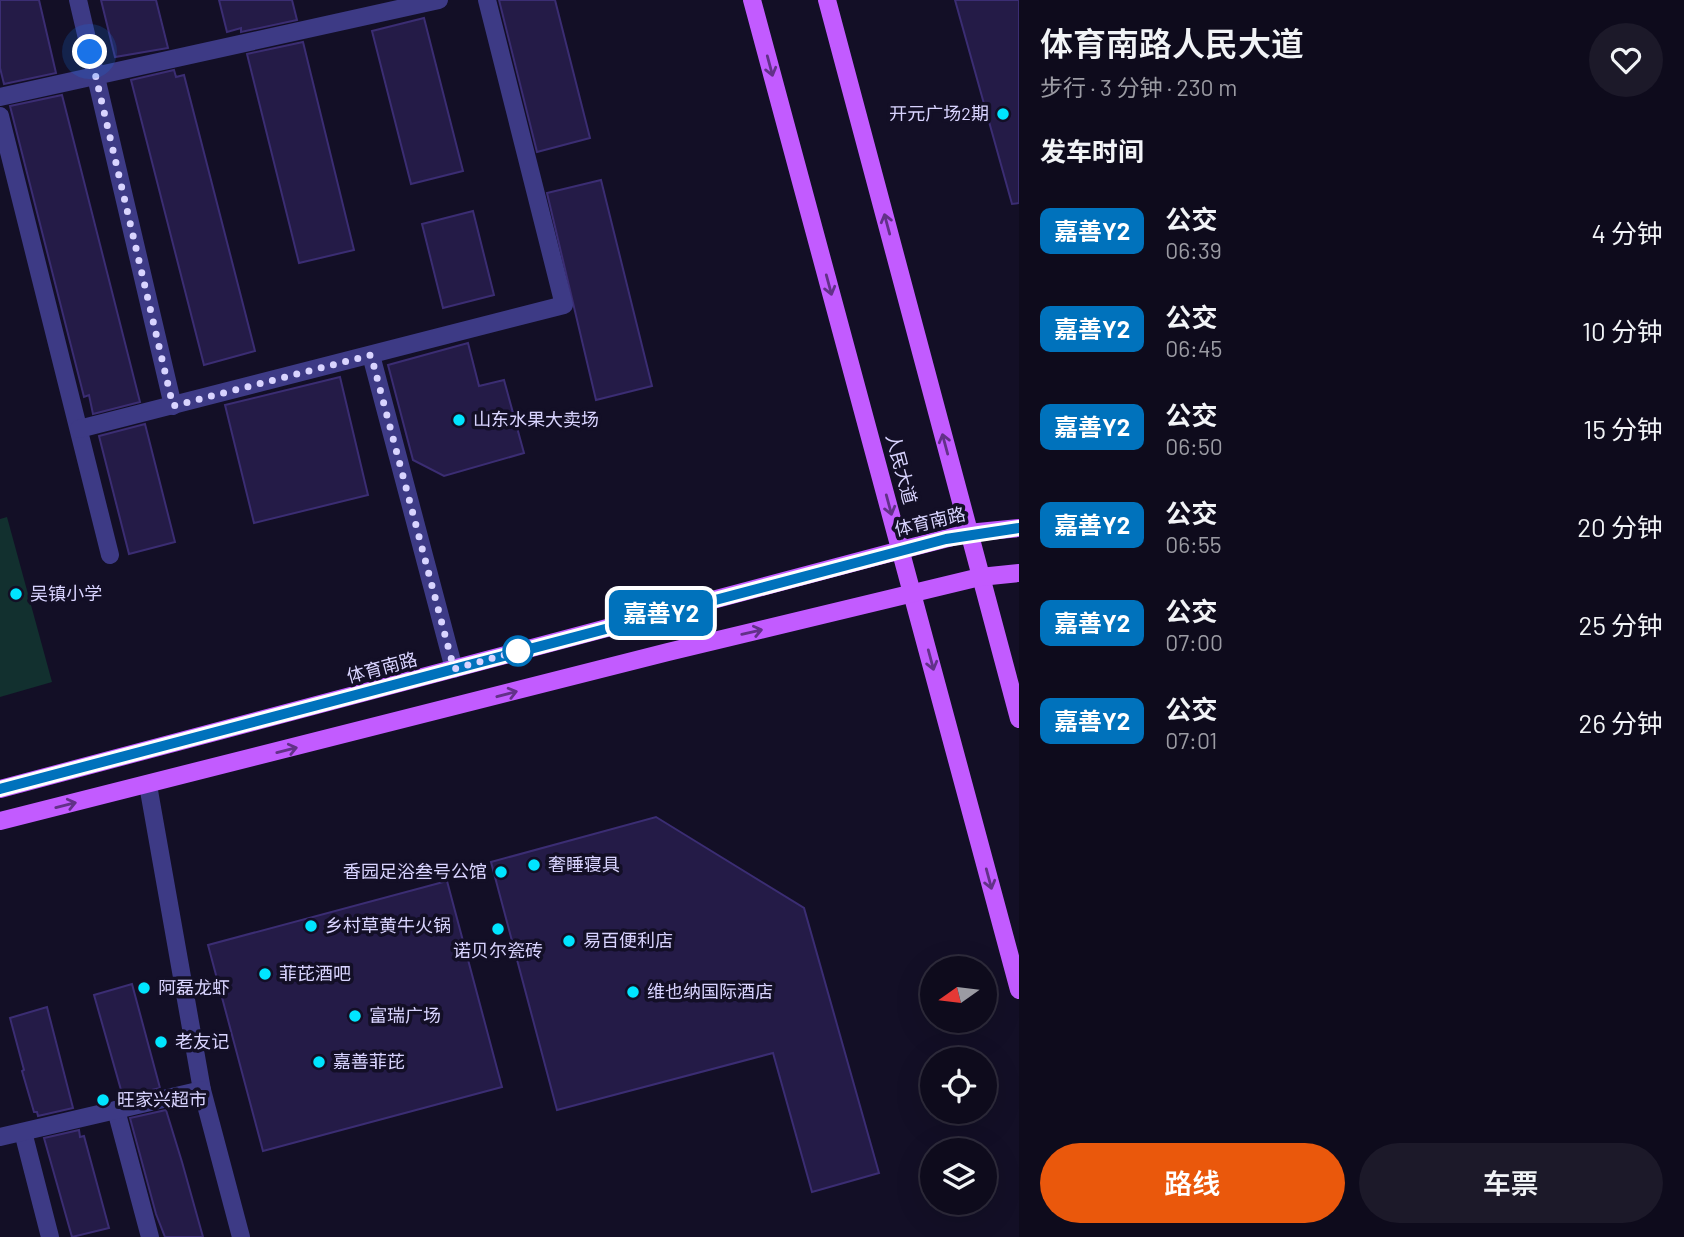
<!DOCTYPE html>
<html lang="zh">
<head>
<meta charset="utf-8">
<style>
  :root { --surface:#0e0b1c; --page:#1c1929; --text:#f1f3f6; --muted:#9b9ba3; --line:#2e2b3b; --accent:#ea580c }
  body { margin:0; font-family:Barlow,"Noto Sans SC",sans-serif; background:var(--page); color:var(--text); height:100vh; display:flex; flex-direction:column; font-size:26px; white-space:nowrap }
  * { box-sizing:border-box; margin:0 }
  p { font-size:23px; color:var(--muted) }
  .icon { flex:none; width:38px; height:38px; fill:none; stroke:currentColor; stroke-width:2; stroke-linecap:round; stroke-linejoin:round }
  .map { position:relative; flex:1; overflow:hidden }
  .sheet { display:flex; flex-direction:column; background:var(--surface); width:665px }
  .sheet>* { flex:none }
  .badge { padding:0 14px; border-radius:10px; font-size:24px; line-height:46px }
  .needle { width:46px; rotate:256deg }
  .controls { position:absolute; left:920px; top:956px; display:grid; gap:14px }
  .controls a { display:grid; place-items:center; width:77px; height:77px; border-radius:50%; background:var(--surface); box-shadow:0 7px 28px #0002,0 0 0 2px var(--line); font-size:35px }
  .you { position:absolute; width:35px; height:35px; margin:-18px; border:5px solid #fff; border-radius:50%; background:#1a73e8; box-shadow:0 0 0 10px #1a73e833 }
  .map>.badge { position:absolute; translate:-50% -50%; box-shadow:0 0 0 4px #fff }
  h2 { padding:0 21px; font-size:26px; line-height:63px }
  .round { display:grid; place-items:center; flex:none; width:74px; height:74px; border-radius:37px; background:var(--page) }
  .headline { display:flex; align-items:center; justify-content:space-between; height:119px; padding:0 21px }
  h1 { font-size:33px; font-weight:600; line-height:52px }
  .cta { display:flex; gap:14px; margin-top:auto; padding:14px 21px }
  .cta a { flex:1; height:80px; border-radius:42px; background:var(--accent); color:#fff; font-size:28px; font-weight:600; line-height:80px; text-align:center }
  .cta a+a { background:var(--page); color:var(--text) }
  ul { padding:0; list-style:none }
  li { display:flex; align-items:center; gap:21px; height:98px; padding:0 21px }
  li div { flex:1 }
  li b { display:block; font-size:26px }
  li em { font-style:normal }
  li .badge { min-width:77px; font-weight:700; text-align:center }
  main { display:flex; flex:1; min-height:0 }
  .map>svg:first-child { display:block }
  .green { fill:#12302f }
  .building { fill:#241b47; stroke:#3b2d73; stroke-width:2 }
  .lines { fill:none; stroke-linecap:round; stroke-linejoin:round }
  .minor { stroke:#3d3a85; stroke-width:18 }
  .major { stroke:#c25bff; stroke-width:18 }
  .oneway { stroke:#623188 }
  .line-casing { stroke:#fff; stroke-width:16 }
  .line { stroke:#0072bc; stroke-width:10 }
  .walk { stroke:#d9d4ff; stroke-width:7; stroke-dasharray:0 12.6 }
  .poi-dot { fill:#00e5ff; stroke:#130f26; stroke-width:2.5 }
  .stop-dot { fill:#fff; stroke:#0072bc; stroke-width:3.5 }
  .labels { text-anchor:middle; stroke-width:7; stroke-linejoin:round; paint-order:stroke }
  .poi-label { font-size:18px; fill:#d9d4ff; stroke:#130f26; text-anchor:start }
  .street-label { font-size:18px; fill:#d9d4ff; stroke:#130f26 }
</style>
</head>
<body>
<main>
<div class="map">
<svg width="1019" height="1237" viewBox="0 0 1019 1237">
  <rect width="100%" height="100%" fill="#130f26"/>
  <path class="green" d="M7,517L52,682L0,697V519Z"/>
  <g class="building">
    <path d="M0,0H39L56,73L4,84L0,68Z"/>
    <path d="M101,0H156L168,48L115,57Z"/>
    <path d="M219,0H292L297,20L241,32V28L227,32Z"/>
    <path d="M499,0H555L590,138L537,152Z"/>
    <path d="M955,0H1019V203L1012,204Z"/>
    <path d="M424,18L463,171L411,184L372,31Z"/>
    <path d="M303,42L354,250L299,263L247,54Z"/>
    <path d="M174,70L176,77L184,75L255,351L204,365L131,80Z"/>
    <path d="M62,95L140,402L93,414L89,395L84,397L10,106Z"/>
    <path d="M601,180L652,386L596,400L547,193Z"/>
    <path d="M473,211L494,295L443,308L422,224Z"/>
    <path d="M468,343L479,386L504,380L524,453L444,476L413,460L388,365Z"/>
    <path d="M340,377L368,495L254,523L225,405Z"/>
    <path d="M145,424L175,542L129,554L99,436Z"/>
    <path d="M656,817L804,908L879,1173L812,1192L773,1053L557,1110L491,862Z"/>
    <path d="M447,881L502,1087L263,1151L208,945Z"/>
    <path d="M132,984L160,1088L123,1097L94,995Z"/>
    <path d="M47,1007L73,1108L38,1116L37,1112H34L22,1071L24,1070L10,1018Z"/>
    <path d="M166,1110L182,1162L203,1237H165L156,1214L130,1118Z"/>
    <path d="M79,1130L80,1137L84,1136L109,1228L72,1237L44,1138Z"/>
  </g>
  <g class="lines">
    <g class="minor">
      <path d="M78,0L173,406"/>
      <path d="M0,97L439,0"/>
      <path d="M0,116L110,555"/>
      <path d="M371,355L454,669"/>
      <path d="M79,429L564,305L487,0"/>
      <path d="M148,785L202,1090L241,1237"/>
      <path d="M116,1110L150,1237"/>
      <path d="M23,1132L50,1237"/>
      <path d="M0,1137L202,1090"/>
    </g>
    <g class="major">
      <path d="M752,0L1019,990"/>
      <path d="M827,0L1019,719"/>
      <path d="M0,789L901,550L968,533L1019,528"/>
      <path d="M0,821L668,652L980,577L1019,573"/>
    </g>
  </g>
  <defs><path id="oneway-shaft" d="M-6 0H5M1.5-3L5.5 0L1.5 3" fill="none" stroke-width="1.6" stroke-linecap="round" stroke-linejoin="round" transform="scale(1.75)"/></defs>
  <g class="oneway">
    <use href="#oneway-shaft" transform="translate(770 66) rotate(75)"/>
    <use href="#oneway-shaft" transform="translate(887 224) rotate(-105)"/>
    <use href="#oneway-shaft" transform="translate(829 285) rotate(75)"/>
    <use href="#oneway-shaft" transform="translate(945 444) rotate(-105)"/>
    <use href="#oneway-shaft" transform="translate(889 505) rotate(75)"/>
    <use href="#oneway-shaft" transform="translate(752 632) rotate(-13)"/>
    <use href="#oneway-shaft" transform="translate(931 660) rotate(75)"/>
    <use href="#oneway-shaft" transform="translate(507 694) rotate(-15)"/>
    <use href="#oneway-shaft" transform="translate(287 750) rotate(-14)"/>
    <use href="#oneway-shaft" transform="translate(66 805) rotate(-14)"/>
    <use href="#oneway-shaft" transform="translate(989 879) rotate(75)"/>
  </g>
  <g class="lines">
    <g class="line-casing">
      <path id="line" d="M0,789L946,539L1019,528"/>
    </g>
    <use href="#line" class="line"/>
    <path class="walk" d="M90,52L173,406L371,355L454,669L518,651"/>
  </g>
  <g class="poi-dot">
    <circle cx="1003" cy="114" r="7"/>
    <circle cx="459" cy="420" r="7"/>
    <circle cx="16" cy="594" r="7"/>
    <circle cx="534" cy="865" r="7"/>
    <circle cx="501" cy="872" r="7"/>
    <circle cx="311" cy="926" r="7"/>
    <circle cx="498" cy="929" r="7"/>
    <circle cx="569" cy="941" r="7"/>
    <circle cx="265" cy="974" r="7"/>
    <circle cx="144" cy="988" r="7"/>
    <circle cx="633" cy="992" r="7"/>
    <circle cx="355" cy="1016" r="7"/>
    <circle cx="161" cy="1042" r="7"/>
    <circle cx="319" cy="1062" r="7"/>
    <circle cx="103" cy="1100" r="7"/>
  </g>
  <circle class="stop-dot" cx="518" cy="651" r="14"/>
  <g class="labels">
    <g class="poi-label">
      <text x="989" y="120" text-anchor="end">开元广场2期</text>
      <text x="473" y="426">山东水果大卖场</text>
      <text x="30" y="600">吴镇小学</text>
      <text x="548" y="871">奢睡寝具</text>
      <text x="487" y="878" text-anchor="end">香园足浴叁号公馆</text>
      <text x="325" y="932">乡村草黄牛火锅</text>
      <text x="583" y="947">易百便利店</text>
      <text x="498" y="957" text-anchor="middle">诺贝尔瓷砖</text>
      <text x="279" y="980">菲芘酒吧</text>
      <text x="158" y="994">阿磊龙虾</text>
      <text x="647" y="998">维也纳国际酒店</text>
      <text x="369" y="1022">富瑞广场</text>
      <text x="175" y="1048">老友记</text>
      <text x="333" y="1068">嘉善菲芘</text>
      <text x="117" y="1106">旺家兴超市</text>
    </g>
    <g class="street-label">
      <text transform="translate(901 469) rotate(75)" y="6">人民大道</text>
      <text transform="translate(930 522) rotate(-13)" y="6">体育南路</text>
      <text transform="translate(382 668) rotate(-15)" y="6">体育南路</text>
    </g>
  </g>
</svg>
<div class="controls">
<a><svg class="needle" viewBox="-14 -14 28 28"><path d="M0-13l5 13h-10z" fill="#e53935"/><path d="M0 13l5-13h-10z" fill="#9b9ba3"/></svg></a>
<a><svg class="icon" aria-label="locate" viewBox="0 0 24 24"><circle cx="12" cy="12" r="6"/><path d="M12 2v4M12 18v4M2 12h4M18 12h4"/></svg></a>
<a><svg class="icon" aria-label="layers" viewBox="0 0 24 24"><path d="M12 4l9 5-9 5-9-5zM3 14l9 5 9-5"/></svg></a>
</div>
<div class="you" style="left:90px;top:52px"></div>
<b class="badge" style="left:661px;top:613px;background:#0072bc;color:#fff">嘉善Y2</b>
</div>
<section class="sheet">
<div class="headline"><div><h1>体育南路人民大道</h1><p>步行 · 3 分钟 · 230 m</p></div><a class="round"><svg class="icon" aria-label="heart" viewBox="0 0 24 24"><path d="M12 20l-8-8c-3-5 5-10 8-4 3-6 11-1 8 4z"/></svg></a></div>
<h2>发车时间</h2>
<ul>
<li><span class="badge" style="background:#0072bc;color:#fff">嘉善Y2</span><div><b>公交</b><p>06:39</p></div><em>4 分钟</em></li>
<li><span class="badge" style="background:#0072bc;color:#fff">嘉善Y2</span><div><b>公交</b><p>06:45</p></div><em>10 分钟</em></li>
<li><span class="badge" style="background:#0072bc;color:#fff">嘉善Y2</span><div><b>公交</b><p>06:50</p></div><em>15 分钟</em></li>
<li><span class="badge" style="background:#0072bc;color:#fff">嘉善Y2</span><div><b>公交</b><p>06:55</p></div><em>20 分钟</em></li>
<li><span class="badge" style="background:#0072bc;color:#fff">嘉善Y2</span><div><b>公交</b><p>07:00</p></div><em>25 分钟</em></li>
<li><span class="badge" style="background:#0072bc;color:#fff">嘉善Y2</span><div><b>公交</b><p>07:01</p></div><em>26 分钟</em></li>
</ul>
<div class="cta"><a>路线</a><a>车票</a></div>
</section>
</main>
</body>
</html>
